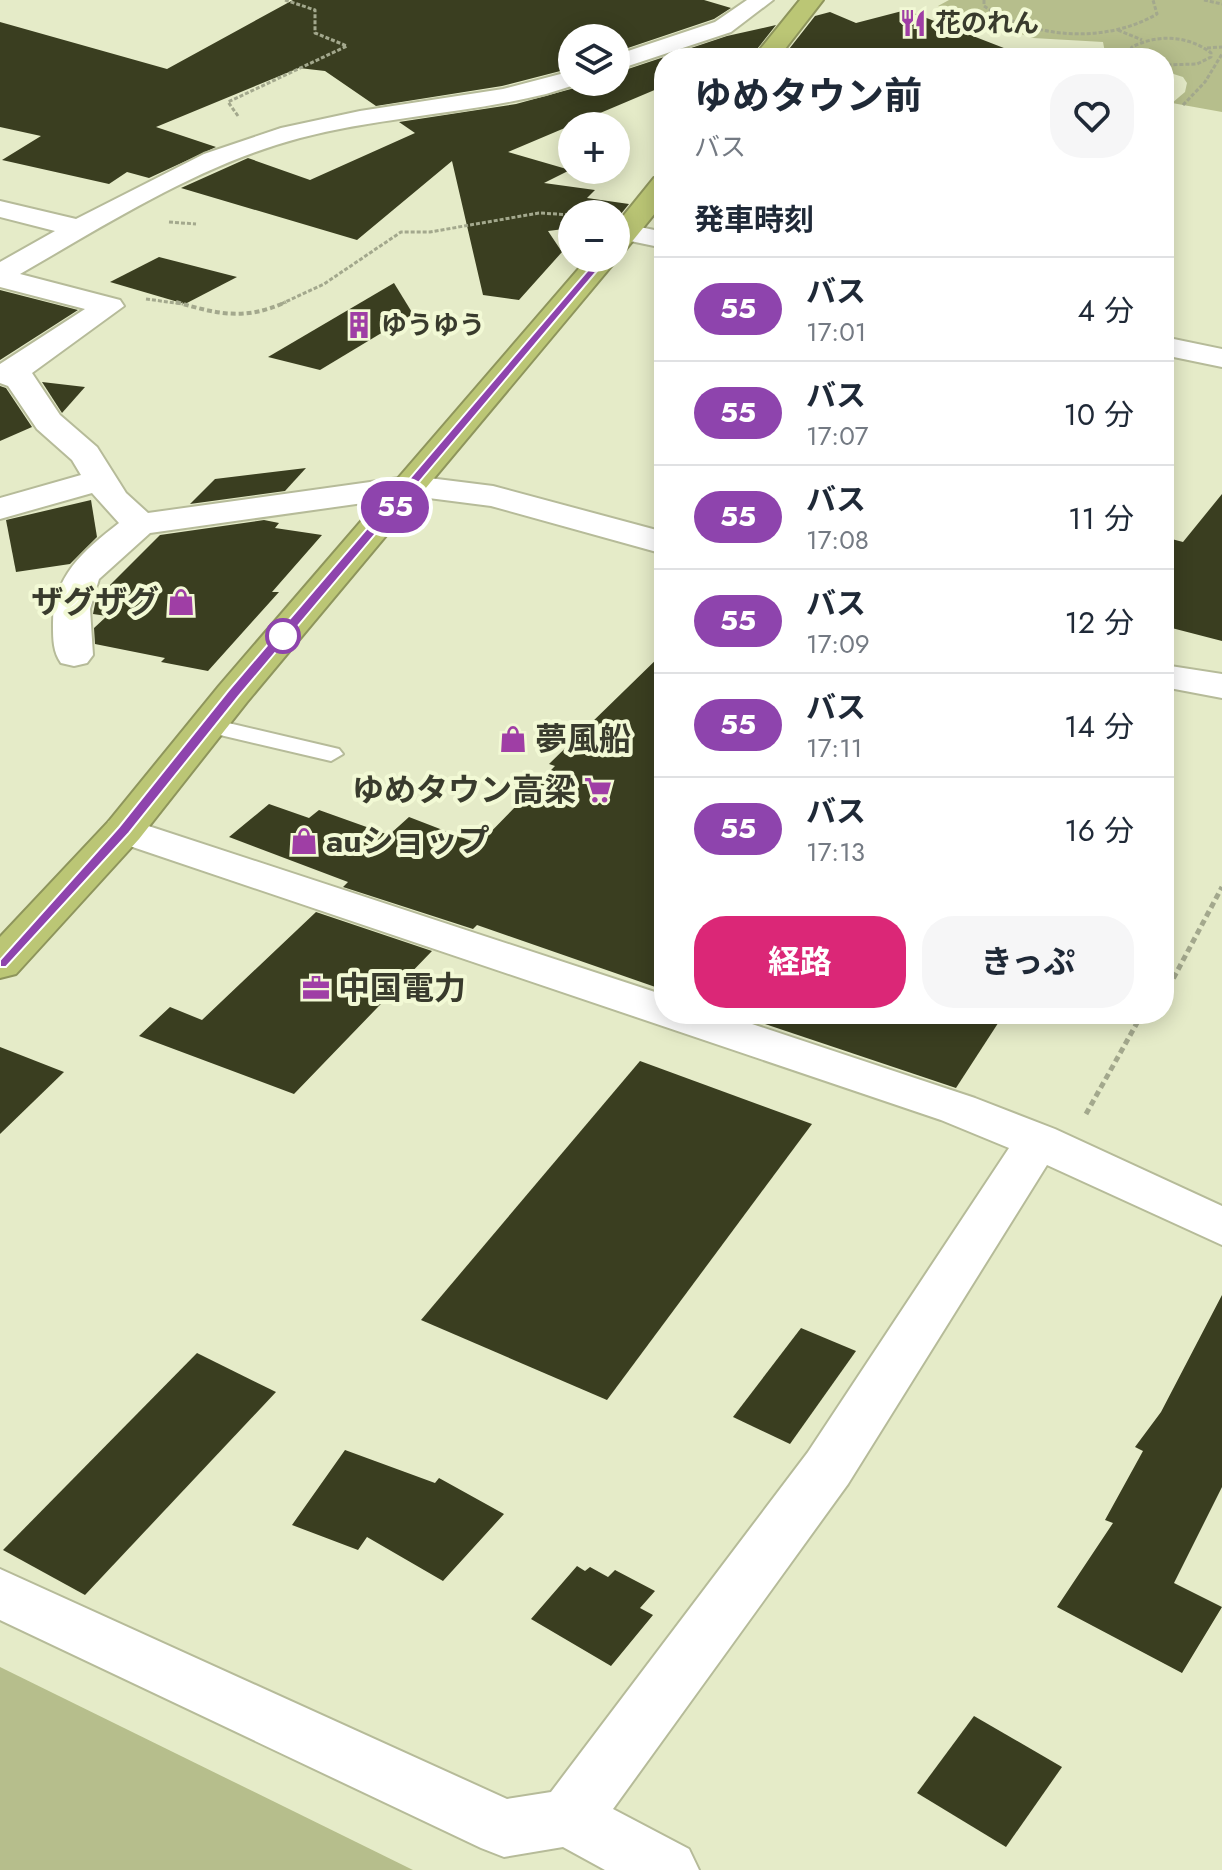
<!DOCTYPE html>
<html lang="ja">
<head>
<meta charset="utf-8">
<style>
  :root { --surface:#fff; --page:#f6f6f7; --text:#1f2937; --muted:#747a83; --line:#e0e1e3; --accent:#db2777 }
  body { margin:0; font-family:Jost,"Noto Sans JP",sans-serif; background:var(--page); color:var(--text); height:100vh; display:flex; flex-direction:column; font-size:30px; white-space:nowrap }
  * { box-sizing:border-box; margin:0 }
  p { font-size:26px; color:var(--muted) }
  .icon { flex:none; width:44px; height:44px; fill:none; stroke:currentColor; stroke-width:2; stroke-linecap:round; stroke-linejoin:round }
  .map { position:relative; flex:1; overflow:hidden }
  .panel { position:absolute; left:654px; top:48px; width:520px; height:976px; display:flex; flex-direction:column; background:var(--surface); border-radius:32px; box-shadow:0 4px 20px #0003 }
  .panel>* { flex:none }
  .badge { padding:0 16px; border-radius:26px; font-size:28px; line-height:52px }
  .buttons { position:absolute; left:558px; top:24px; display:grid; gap:16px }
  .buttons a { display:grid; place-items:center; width:72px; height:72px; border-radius:50%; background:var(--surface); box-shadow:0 4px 20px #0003; font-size:40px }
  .map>.badge { position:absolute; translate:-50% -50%; box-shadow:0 0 0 4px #fff }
  h2 { padding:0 40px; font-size:30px; line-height:72px }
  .round { display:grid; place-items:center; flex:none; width:84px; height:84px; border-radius:32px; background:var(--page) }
  .head { display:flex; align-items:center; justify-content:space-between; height:136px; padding:0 40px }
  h1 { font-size:38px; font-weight:700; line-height:60px }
  .primary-button { display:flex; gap:16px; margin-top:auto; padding:16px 40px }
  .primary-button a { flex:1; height:92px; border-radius:32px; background:var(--accent); color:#fff; font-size:32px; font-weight:700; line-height:92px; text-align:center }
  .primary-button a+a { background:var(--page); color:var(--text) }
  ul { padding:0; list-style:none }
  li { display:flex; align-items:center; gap:24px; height:104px; padding:0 40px; border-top:2px solid var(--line) }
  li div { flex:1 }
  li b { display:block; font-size:30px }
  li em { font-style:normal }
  li .badge { min-width:88px; font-weight:700; text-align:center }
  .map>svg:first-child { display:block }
  .green { fill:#b6be8c }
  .building { fill:#3a3e20 }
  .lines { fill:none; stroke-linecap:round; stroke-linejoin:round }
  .lane-casing { stroke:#b6bb99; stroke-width:4 }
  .street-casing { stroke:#b6bb99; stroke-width:4 }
  .secondary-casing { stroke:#b6bb99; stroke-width:4 }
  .highway-casing { stroke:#8e955c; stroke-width:4 }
  .path-far2 { stroke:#a3a88d; stroke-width:3; stroke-dasharray:4 2; stroke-linecap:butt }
  .path-far1 { stroke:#a3a88d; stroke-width:4; stroke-dasharray:5 3; stroke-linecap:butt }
  .path { stroke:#a3a88d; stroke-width:5; stroke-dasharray:6 4; stroke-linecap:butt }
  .lane { fill:#fff; fill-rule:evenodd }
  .street { fill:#fff; fill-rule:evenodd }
  .secondary { fill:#fff; fill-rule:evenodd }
  .highway { fill:#bbc675; fill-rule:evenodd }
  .line { fill:#8e44ad; stroke:#fff; stroke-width:2 }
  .stop-dot { fill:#fff; stroke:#8e44ad; stroke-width:4 }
  .labels { text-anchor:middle; stroke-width:8; stroke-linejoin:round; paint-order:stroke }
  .far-poi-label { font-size:26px; font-weight:bold; fill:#393b2d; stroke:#f2f9d5; text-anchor:start }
  .poi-label { font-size:32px; font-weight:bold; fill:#393b2d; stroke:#f2f9d5; text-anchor:start }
</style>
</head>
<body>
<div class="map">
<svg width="1222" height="1870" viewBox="0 0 1222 1870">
  <rect width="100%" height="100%" fill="#e5ebc8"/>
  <g class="green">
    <path d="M949,0H1222V112L1172,103L1185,92L1187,83L1183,77L1164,71V58H1106L1103,42L1033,38L938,6Z"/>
    <path d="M0,1667L413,1870H0Z"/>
  </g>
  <g class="building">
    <path d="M293,0H704L731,8L714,19L616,52V38H572V68L502,86L376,106L325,71L299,68L156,127L216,147L149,178L127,172L109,184L2,160L41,136L0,127V22L167,69Z"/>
    <path d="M906,10L1022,55V58H782L815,16L830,12L856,23Z"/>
    <path d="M776,25L750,58H664V86L508,152L570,170L544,183L595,190L587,198L629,204L616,220V214H572V228L548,231L562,252L519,300L483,295L452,161L357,240L181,188L248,158L310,180L415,133L399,122L516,104L582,86L584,82H616V73L727,36Z"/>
    <path d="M159,257L237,277L185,304L110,282Z"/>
    <path d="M394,283L413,314L320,370L268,357Z"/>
    <path d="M0,290L78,310L0,360Z"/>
    <path d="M42,382L85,387L62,413Z"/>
    <path d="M0,386L6,388L32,427L0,441Z"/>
    <path d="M306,468L285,491L190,504L215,479Z"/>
    <path d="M1222,494V641L1164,626V537L1183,542Z"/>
    <path d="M91,500L97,537L70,564L16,572L6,520Z"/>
    <path d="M264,520L279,523L275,528L322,535L272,592H279L208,671L161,662L165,658L95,644L94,628L107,616L93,614L96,599L160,535Z"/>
    <path d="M664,652V990L477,925L473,929L343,887L348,882L229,837L269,804L309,818L319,810L389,835L409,817L479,844L555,766L549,764Z"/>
    <path d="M316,912L432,951L294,1094L139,1036L170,1007L202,1020Z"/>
    <path d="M754,1014H1004L956,1088L753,1020Z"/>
    <path d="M0,1047L64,1072L0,1134Z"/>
    <path d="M640,1061L812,1124L607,1400L421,1320Z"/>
    <path d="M1222,1295V1487L1174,1583L1222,1607L1182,1673L1057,1607L1113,1523L1105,1520L1143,1451L1135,1447L1161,1412Z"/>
    <path d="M801,1328L856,1351L790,1444L733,1417Z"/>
    <path d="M197,1353L276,1392L85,1595L3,1550Z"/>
    <path d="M345,1450L435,1483L439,1478L504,1514L443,1581L367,1537L358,1550L292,1525Z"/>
    <path d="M577,1566L585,1571L590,1567L608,1577L615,1570L655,1591L640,1608L653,1615L611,1666L531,1619Z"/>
    <path d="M974,1716L1062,1767L1006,1847L917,1793Z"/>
  </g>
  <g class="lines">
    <g class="lane-casing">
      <path id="lane" d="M207,718L339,749L343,754L331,761L199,730L195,725Z"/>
    </g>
    <g class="street-casing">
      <g id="street">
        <path d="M747,0H773L731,32L616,70V55L715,22Z"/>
        <path d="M572,71V82L581,83L546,94C465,114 381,117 300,138C199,165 109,223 20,274L120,300L124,306L32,373L60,415L97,447L126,493L148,513L413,476L493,486L664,532V554L491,506L413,496L150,533L99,579L90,609L93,655L87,663L74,666L61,663C53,652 53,639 53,626C52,577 83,551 119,523L92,493L0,519V498L81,475L72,460L37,429L8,386L0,383V364L85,309L0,287V262L55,231L0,217V201L76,219L204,154L281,128L360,111L503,89Z"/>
        <path d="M1164,665L1222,674V698L1164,687Z"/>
        <path d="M124,818L664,995V1014H722L975,1098L1055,1129L1222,1206V1245L1047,1165L848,1484L613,1809L689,1849L699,1870H605L563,1847L504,1857L481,1848L0,1620V1569L507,1799L551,1792L808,1452L1009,1148L941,1120L109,839L103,830L109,821Z"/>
      </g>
    </g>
    <g class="secondary-casing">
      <g id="secondary">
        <path d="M625,224L664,232V248L616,238V226Z"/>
        <path d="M1164,337L1222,349V367L1164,355Z"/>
      </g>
    </g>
    <g class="highway-casing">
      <g id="highway">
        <path d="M800,0H823L778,58H753Z"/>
        <path d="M664,176V202L626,249L616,252V225L654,178Z"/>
        <path d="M616,256L617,258L613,264L247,702L139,839L16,974L0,978V937L109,821L219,686L588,258Z"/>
      </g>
    </g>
    <g class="path-far2">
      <path d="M984,0V6C1034,39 1105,44 1157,14L1153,0"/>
      <path d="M1204,0L1222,4"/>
      <path d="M1118,30L1142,40"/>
      <path d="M1207,48L1222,47"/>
      <path d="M1138,58L1130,51L1132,47C1157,34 1188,35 1211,53V57L1197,64L1164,65"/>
      <path d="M1183,105L1205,82L1222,54"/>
      <path d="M238,116L228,102L347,46L315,33V10L285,0"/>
      <path d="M169,222L196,224"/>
      <path d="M146,299L183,304"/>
      <path d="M281,304L324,284L401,232H430L539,213L572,215"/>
    </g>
    <path class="path-far1" d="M176,302C218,314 244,321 286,302"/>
    <g class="path">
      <path d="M1164,996L1222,887"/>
      <path d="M1086,1114L1142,1014"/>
    </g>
    <use href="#lane" class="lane"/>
    <use href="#street" class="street"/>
    <use href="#secondary" class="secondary"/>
    <use href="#highway" class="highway"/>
  </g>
  <path class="line" d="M600,256L608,258L238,697L129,833L6,967H0V960L119,827L228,691Z"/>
  <defs>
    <g id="restaurant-bare" transform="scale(2.16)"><path d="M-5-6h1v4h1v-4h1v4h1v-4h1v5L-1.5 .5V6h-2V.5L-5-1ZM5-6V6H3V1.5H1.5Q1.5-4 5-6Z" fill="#9f3ea5" stroke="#f2f9d5" stroke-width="2.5" paint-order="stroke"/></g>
    <g id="building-bare" transform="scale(2.16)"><path d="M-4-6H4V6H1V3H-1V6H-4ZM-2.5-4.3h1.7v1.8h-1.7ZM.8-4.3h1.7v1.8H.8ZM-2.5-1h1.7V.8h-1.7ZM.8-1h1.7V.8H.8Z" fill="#9f3ea5" stroke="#f2f9d5" stroke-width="2.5" paint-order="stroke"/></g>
    <g id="shop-bare" transform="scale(2.16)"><path d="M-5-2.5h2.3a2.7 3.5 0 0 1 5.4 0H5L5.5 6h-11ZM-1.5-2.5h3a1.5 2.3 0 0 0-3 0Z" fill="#9f3ea5" stroke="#f2f9d5" stroke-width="2.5" paint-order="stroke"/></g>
    <g id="supermarket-bare" transform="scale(2.16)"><path d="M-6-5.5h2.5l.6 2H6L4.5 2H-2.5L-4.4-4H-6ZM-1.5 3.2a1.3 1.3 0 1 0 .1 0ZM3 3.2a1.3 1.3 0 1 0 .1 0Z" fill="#9f3ea5" stroke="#f2f9d5" stroke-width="2.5" paint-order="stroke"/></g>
    <g id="office-bare" transform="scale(2.16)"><path d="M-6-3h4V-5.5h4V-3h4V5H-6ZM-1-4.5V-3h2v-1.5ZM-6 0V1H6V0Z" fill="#9f3ea5" stroke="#f2f9d5" stroke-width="2.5" paint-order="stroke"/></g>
  </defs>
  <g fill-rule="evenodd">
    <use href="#restaurant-bare" x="913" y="23"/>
    <use href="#building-bare" x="359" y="325"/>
    <use href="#shop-bare" x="181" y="602"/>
    <use href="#shop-bare" x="513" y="739"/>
    <use href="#supermarket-bare" x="598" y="790"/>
    <use href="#shop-bare" x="304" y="841"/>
    <use href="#office-bare" x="316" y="988"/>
  </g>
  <circle class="stop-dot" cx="283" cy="636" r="16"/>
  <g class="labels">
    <g class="far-poi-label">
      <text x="935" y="32">花のれん</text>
      <text x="381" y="334">ゆうゆう</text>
    </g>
    <g class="poi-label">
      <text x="159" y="613" text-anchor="end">ザグザグ</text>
      <text x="535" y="750">夢風船</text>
      <text x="576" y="801" text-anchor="end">ゆめタウン高梁</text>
      <text x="326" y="852">auショップ</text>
      <text x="338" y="999">中国電力</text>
    </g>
  </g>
</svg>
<div class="buttons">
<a><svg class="icon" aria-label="layers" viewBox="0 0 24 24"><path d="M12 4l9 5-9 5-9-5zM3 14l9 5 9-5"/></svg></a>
<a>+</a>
<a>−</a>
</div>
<b class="badge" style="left:395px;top:507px;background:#8e44ad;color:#fff">55</b>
<section class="panel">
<div class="head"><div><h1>ゆめタウン前</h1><p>バス</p></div><a class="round"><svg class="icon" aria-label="heart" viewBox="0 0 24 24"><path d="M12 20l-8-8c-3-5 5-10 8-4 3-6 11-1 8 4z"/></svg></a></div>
<h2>発車時刻</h2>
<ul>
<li><span class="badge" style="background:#8e44ad;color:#fff">55</span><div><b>バス</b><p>17:01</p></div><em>4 分</em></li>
<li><span class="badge" style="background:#8e44ad;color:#fff">55</span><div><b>バス</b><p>17:07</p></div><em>10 分</em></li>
<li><span class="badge" style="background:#8e44ad;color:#fff">55</span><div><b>バス</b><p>17:08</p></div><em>11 分</em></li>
<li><span class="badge" style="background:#8e44ad;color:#fff">55</span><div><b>バス</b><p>17:09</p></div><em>12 分</em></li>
<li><span class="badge" style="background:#8e44ad;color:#fff">55</span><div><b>バス</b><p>17:11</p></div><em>14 分</em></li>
<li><span class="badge" style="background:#8e44ad;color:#fff">55</span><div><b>バス</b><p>17:13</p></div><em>16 分</em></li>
</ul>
<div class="primary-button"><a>経路</a><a>きっぷ</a></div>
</section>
</div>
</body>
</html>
